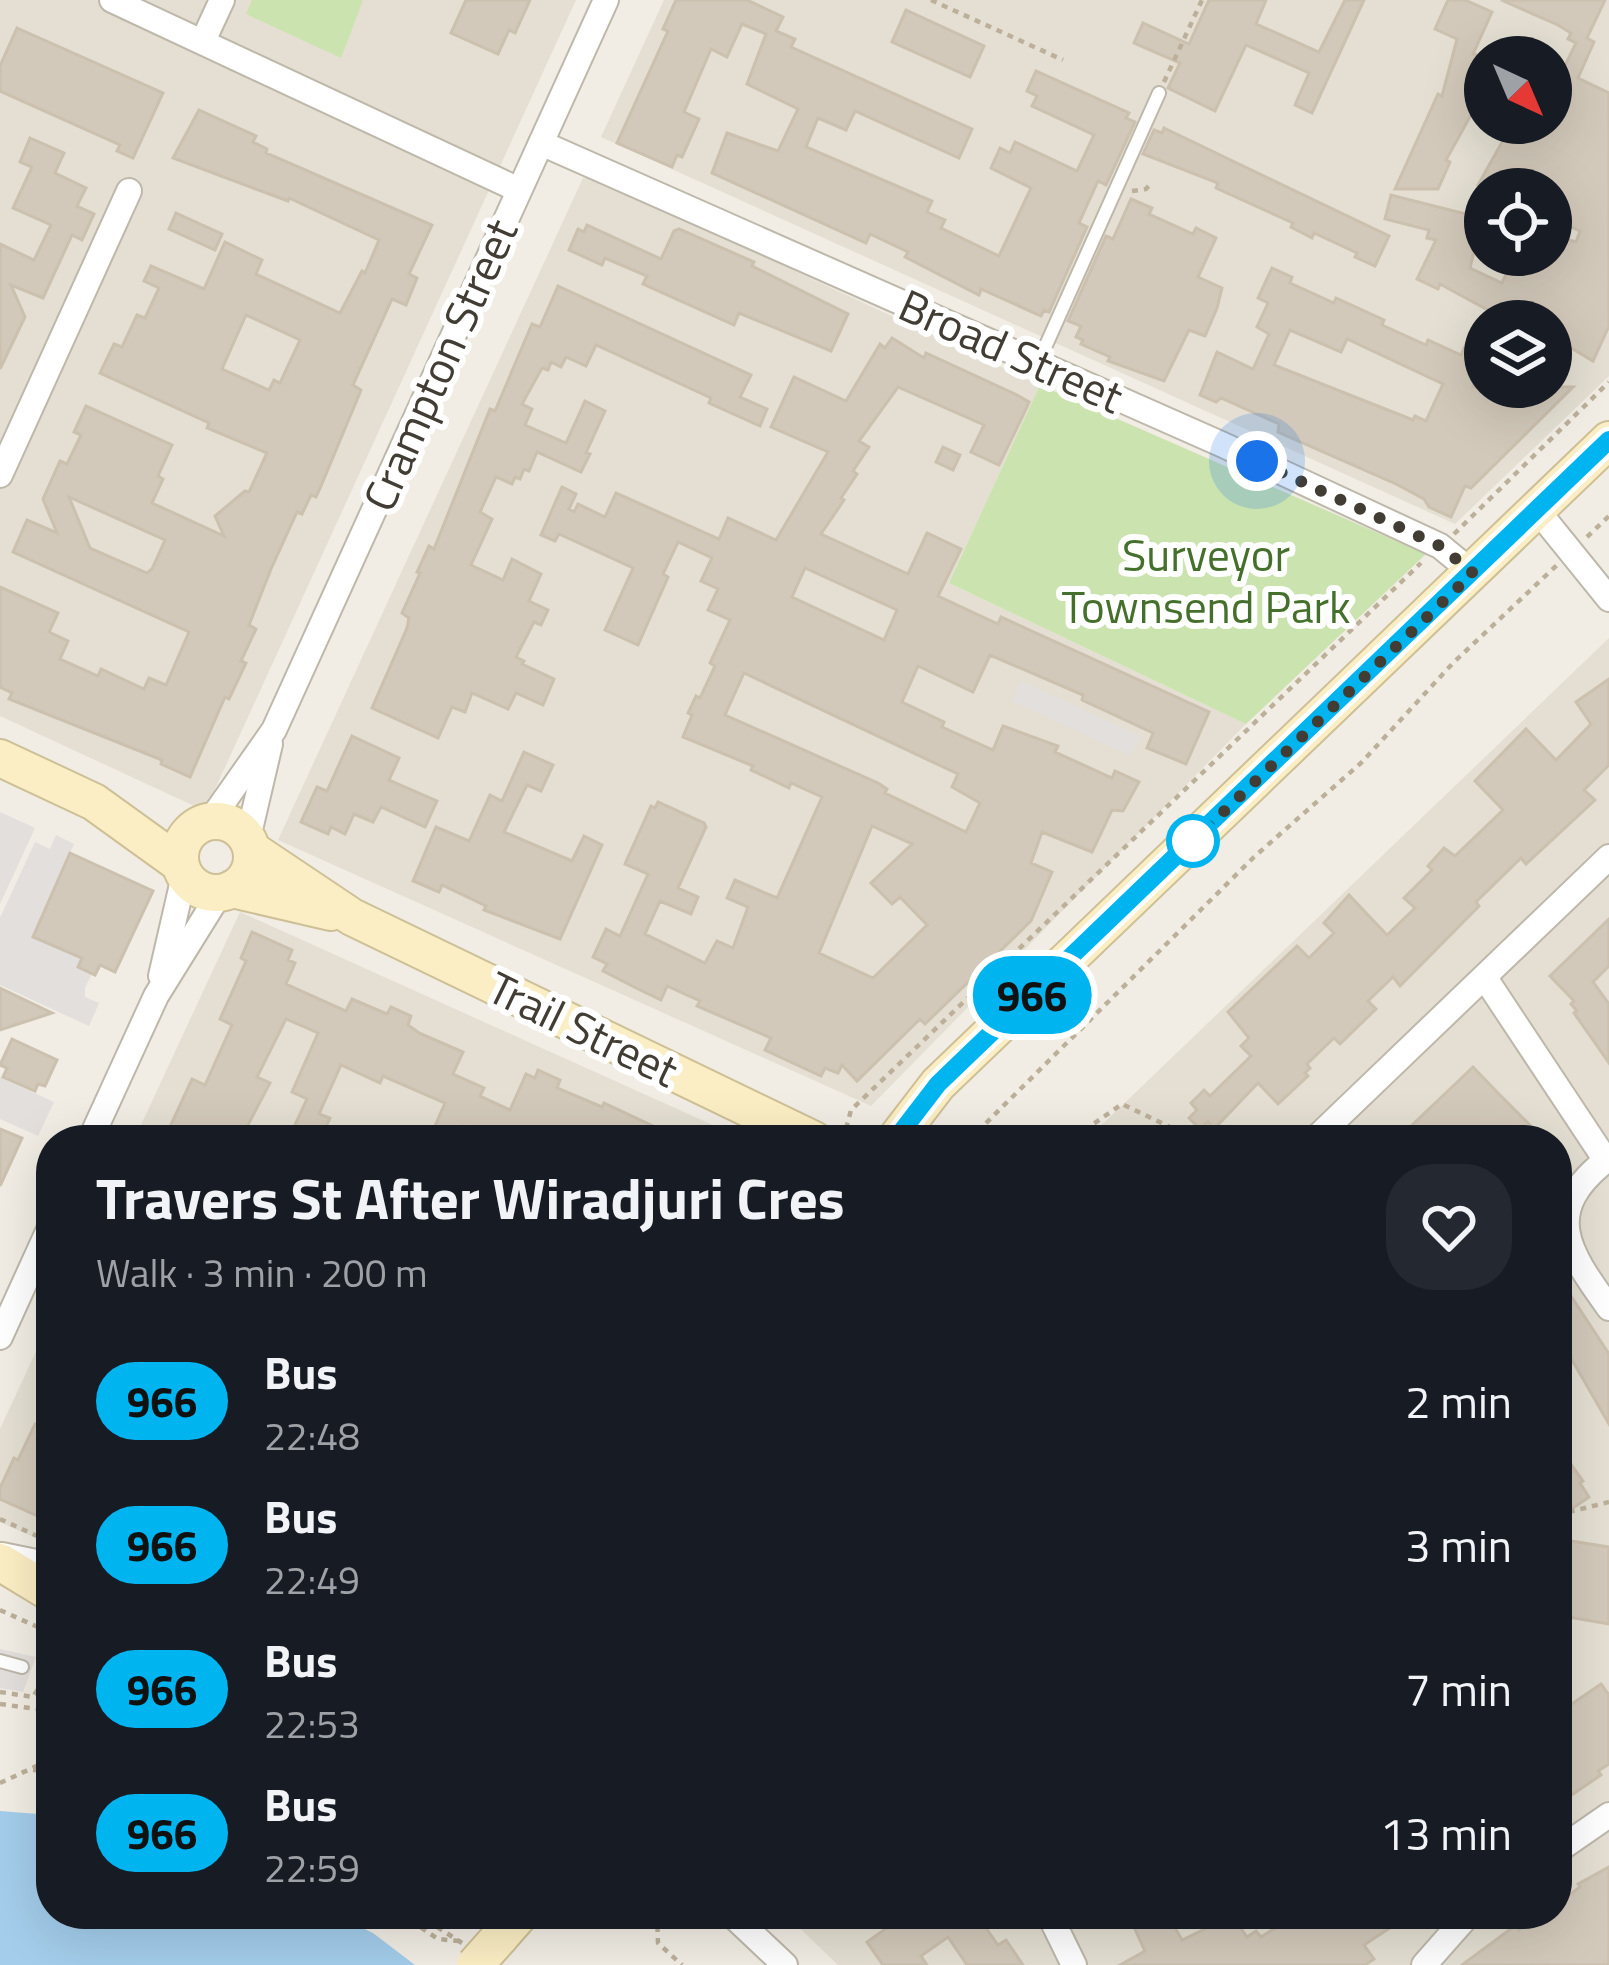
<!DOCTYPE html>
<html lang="en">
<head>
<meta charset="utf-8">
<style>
  :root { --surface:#171b24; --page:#242831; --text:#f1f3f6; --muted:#9ea1a6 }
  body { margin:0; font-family:"Titillium Web",sans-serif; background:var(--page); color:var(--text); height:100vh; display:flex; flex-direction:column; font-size:45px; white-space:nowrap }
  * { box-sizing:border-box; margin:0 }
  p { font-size:39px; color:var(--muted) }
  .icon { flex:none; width:66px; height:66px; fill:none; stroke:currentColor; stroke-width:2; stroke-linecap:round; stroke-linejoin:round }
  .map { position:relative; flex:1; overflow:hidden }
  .side { position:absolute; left:36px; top:1125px; width:1536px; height:804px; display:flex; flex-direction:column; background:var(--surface); border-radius:48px; box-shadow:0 12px 48px #0002 }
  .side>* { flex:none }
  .badge { padding:0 24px; border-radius:39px; font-size:42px; line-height:78px }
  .needle { width:78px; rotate:136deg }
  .tools { position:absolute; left:1464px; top:36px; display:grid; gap:24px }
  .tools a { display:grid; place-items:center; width:108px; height:108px; border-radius:50%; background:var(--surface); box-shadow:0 12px 48px #0002; font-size:60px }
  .you { position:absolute; width:60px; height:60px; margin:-30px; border:9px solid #fff; border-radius:50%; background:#1a73e8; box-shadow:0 0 0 18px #1a73e833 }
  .map>.badge { position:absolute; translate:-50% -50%; box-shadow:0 0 0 6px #fff }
  .round { display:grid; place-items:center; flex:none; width:126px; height:126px; border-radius:48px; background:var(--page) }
  .overview { display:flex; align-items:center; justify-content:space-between; height:204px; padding:0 60px }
  h1 { font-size:57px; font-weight:700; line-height:90px }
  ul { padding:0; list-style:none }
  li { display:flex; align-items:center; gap:36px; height:144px; padding:0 60px }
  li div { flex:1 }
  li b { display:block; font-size:45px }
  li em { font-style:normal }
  li .badge { min-width:132px; font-weight:700; text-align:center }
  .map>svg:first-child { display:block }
  .residential { fill:#e4dfd2; fill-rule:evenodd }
  .green { fill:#cbe3af }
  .parking { fill:#e2dfdc }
  .water { fill:#a3cdeb }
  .building { fill:#d2c9ba; stroke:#ccc0ae; stroke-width:3; fill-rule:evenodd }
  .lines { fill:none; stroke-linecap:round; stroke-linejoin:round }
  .lane-casing { stroke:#beb8aa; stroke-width:16 }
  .street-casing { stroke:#beb8aa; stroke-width:28 }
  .secondary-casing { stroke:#cec096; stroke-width:40 }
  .path { stroke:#bcb09a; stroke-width:4.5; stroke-dasharray:6 6; stroke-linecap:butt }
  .lane { stroke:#fff; stroke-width:12 }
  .street { stroke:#fff; stroke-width:24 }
  .secondary { stroke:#fbeec4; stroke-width:36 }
  .secondary-bridge-casing { stroke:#cec096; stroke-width:40; stroke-linecap:butt }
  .secondary-bridge { stroke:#fbeec4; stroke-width:36 }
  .line-casing { stroke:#fff; stroke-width:27 }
  .line { stroke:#00b5ef; stroke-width:18 }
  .walk { stroke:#423d34; stroke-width:12; stroke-dasharray:0 21.6 }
  .stop-dot { fill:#fff; stroke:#00b5ef; stroke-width:6 }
  .labels { text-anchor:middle; stroke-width:12; stroke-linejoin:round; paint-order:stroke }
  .street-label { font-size:45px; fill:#423d34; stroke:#fff }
  .park-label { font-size:45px; fill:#45702c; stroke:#fff }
</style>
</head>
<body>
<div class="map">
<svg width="1609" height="1965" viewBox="0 0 1609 1965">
  <rect width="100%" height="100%" fill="#f1ede4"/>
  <g class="residential">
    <path d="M0,0H576L205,811L0,716Z"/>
    <path d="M664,0H1609V376L1455,524L601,137ZM1485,57H1551V123H1485ZM1485,189H1551V255H1485ZM1485,321H1551V387H1485Z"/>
    <path d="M593,177L1040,385L949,583L1246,724L871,1106L278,840L583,178Z"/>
    <path d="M1609,638V1965H838L785,1914H1557V1140H1086Z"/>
    <path d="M240,912L746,1140H134Z"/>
    <path d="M51,1319V1545L0,1522V1429Z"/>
  </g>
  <g class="green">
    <path d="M252,0H363L341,58L246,14Z"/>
    <path d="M1040,385L1426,554L1246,724L949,583Z"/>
  </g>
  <g class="parking">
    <path d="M1021,681L1141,736L1131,756L1012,701Z"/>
    <path d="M0,812L35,828L0,904Z"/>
    <path d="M56,835L74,844L34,936L82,958L92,973L85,988V997L99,1003L89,1026L0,985V918L35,842L50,849Z"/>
    <path d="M0,1077L54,1102L38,1136L0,1119Z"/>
    <path d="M0,1649L36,1657L23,1692L0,1688Z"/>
  </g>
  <path class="water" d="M0,1811L51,1815V1914H334L373,1933L415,1965H0Z"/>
  <g class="building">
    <path d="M466,0H530L515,33L509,30L498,54L451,33Z"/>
    <path d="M676,0H747L783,17L776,31L795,39L791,47L972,129L959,158L855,111L846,130L818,118L806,147L932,201L927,212L945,220L941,228L999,256L1031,188L991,168L1000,148L1010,153L1015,142L1077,171L1094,135L1032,106L1037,96L1027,91L1036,71L1129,113L1126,118L1135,122L1106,185L1098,181L1079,223L1087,227L1049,312L1044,310L1041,316L981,289L979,295L905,257L908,252L870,234L866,243L712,173L727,133L778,151L798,109L747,84L766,34L742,24L727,57L711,49L684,112L699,119L682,157L677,155L672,167L617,143L668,31L663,29Z"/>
    <path d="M1209,0H1266L1256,24L1319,52L1345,0H1364L1312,113L1295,105L1309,73L1246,45L1215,111L1168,88L1180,63L1134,43L1143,23L1189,44Z"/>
    <path d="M1448,0H1465L1492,12L1473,54L1485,57V83L1482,82L1476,106L1446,160L1450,162L1438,189H1395L1438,94L1442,96L1457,39L1435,29Z"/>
    <path d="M1501,0H1605L1587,38L1594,42L1578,78L1609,93V326L1593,361L1551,336V321H1508L1440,284L1438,289L1417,279L1436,240L1427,238L1429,230L1385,219L1391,195L1482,218L1470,268L1502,283L1515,255H1551V235L1576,242L1580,231L1551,218V189H1488L1478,185L1506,135L1478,123H1551V73L1561,74L1576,43L1568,39L1571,33L1558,25Z"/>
    <path d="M906,10L984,46L970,77L892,42Z"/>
    <path d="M17,28L163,93L133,158L117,151L120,145L0,91V66Z"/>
    <path d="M199,110L256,136L253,142L267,149L266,153L432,225L409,274L417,278L406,305L392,299L353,385L361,390L321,486L316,497L311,495L302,514L297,512L271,569L249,625L256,629L241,661L246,663L229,699L225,697L190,777L161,764L162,760L9,699L12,693L0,687V587L58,613L49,632L68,641L60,659L98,676L101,669L144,689L149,678L166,685L189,632L13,552L27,520L57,533L43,499L60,461L67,464L81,435L74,432L86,406L172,445L158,476L163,479L152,503L224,536L215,516L245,491L249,492L267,453L207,428L209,423L100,373L114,344L122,347L137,315L145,318L159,288L144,281L151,266L204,289L225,242L262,260L256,274L340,313L362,271L365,273L379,240L289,198L288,201L173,158ZM246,315L300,340L280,383L274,380L269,390L222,369ZM69,497L165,540L152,569L147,573L90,548Z"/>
    <path d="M1164,128L1389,236L1375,266L1355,257L1357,253L1314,233L1312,238L1291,227L1293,223L1216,188L1218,183L1143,154L1154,130L1162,133Z"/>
    <path d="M30,138L64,153L55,173L86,188L77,206L94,214L82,240L72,235L43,298L11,285L25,317L0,369V244L34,260L51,225L13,208L32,167L20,162Z"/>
    <path d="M1131,199L1152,208L1149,214L1193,234L1196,228L1216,238L1198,277L1222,288L1217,308L1205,336L1189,330L1164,381L1108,361L1110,357L1081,344L1083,340L1076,337L1081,326L1068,321L1106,236L1113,239Z"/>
    <path d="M176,213L222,234L215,250L169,229Z"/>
    <path d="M587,225L661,259L674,231L679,229L754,262L752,266L848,314L831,351L739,313L734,325L643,284L647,276L605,258L602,265L569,250L578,229L584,232Z"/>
    <path d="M1272,268L1292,277L1290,283L1334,303L1336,298L1384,320L1382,325L1426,345L1428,340L1461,355L1468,340L1485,347V360L1473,387H1573L1471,488L1465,486L1451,517L1429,507L1424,499L1396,484L1278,432L1279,424L1221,398L1216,402L1200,395L1217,352L1253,369L1269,334L1257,327L1268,303L1258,298ZM1290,330L1341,352L1347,339L1443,384L1426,421L1415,416L1413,420L1274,365Z"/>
    <path d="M558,286L751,375L740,397L767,409L760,426L709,403L711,398L596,345L586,366L566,357L561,367L551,362L548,370L542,368L522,404L532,409L525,425L566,443L585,401L605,411L586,453L590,454L581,472L537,452L529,471L524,469L520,479L515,477L512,484L496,477L480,512L492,519L471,565L503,580L512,559L541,574L529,601L548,610L541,625L534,622L516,657L524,661L522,664L554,679L543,705L516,693L508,709L472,693L465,712L452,707L438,738L372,708L407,628L409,618L402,613L420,573L417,572L429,546L434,549L490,409L495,411L532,324L540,327Z"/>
    <path d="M892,338L924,358L926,353L1015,394L1029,402L1026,409L999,465L971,452L984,425L898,387L859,441L869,447L853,471L857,474L841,498L844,500L821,534L908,574L927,533L961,549L938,596L998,624L1001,617L1209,712L1186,764L1147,748L1153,733L1082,700L1083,695L990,655L973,692L918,666L902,702L944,722L942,727L993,750L1003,726L1058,746L1055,752L1112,778L1115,771L1139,782L1123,811L1112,810L1092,852L1042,832L1031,863L1052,872L1031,921L925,1024L920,1019L857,1081L842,1065L838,1073L825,1068L821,1076L765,1050L771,1038L697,1006L700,1001L667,986L661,1000L638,989L603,971L607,964L593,957L606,929L620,936L648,874L625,864L651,806L655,808L658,802L704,823L706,827L678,888L698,897L691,914L660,901L645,934L705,963L717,941L733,948L748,907L727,898L735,880L777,898L822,797L791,783L789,788L751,770L753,766L683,737L692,715L688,713L696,696L700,698L715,666L710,663L730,620L708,610L718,589L701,581L712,558L678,542L663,574L668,577L638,645L605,630L633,568L559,534L555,541L541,535L562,487L576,494L569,509L574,512L578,504L605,517L616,493L719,539L728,518L776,540L828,452L771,427L794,377L846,401L880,344L885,348ZM805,568L897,610L884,640L792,597ZM744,673L958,774L952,787L980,803L966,832L885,793L887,789L878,783L725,715ZM872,826L912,844L871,883L892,904L900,897L927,925L873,978L819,953Z"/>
    <path d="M943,447L960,455L953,470L936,462Z"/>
    <path d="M1609,679V765L1584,790L1595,800L1526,864L1521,858L1476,902L1479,906L1400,986L1393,977L1368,1001L1376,1009L1340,1044L1334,1038L1307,1064L1310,1068L1305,1073L1308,1076L1278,1104L1258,1083L1214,1129L1208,1122L1200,1129L1189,1118L1197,1110L1191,1103L1204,1090L1210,1096L1251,1056L1241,1046L1249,1038L1228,1012L1297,946L1309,958L1334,933L1324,923L1349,895L1387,935L1415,908L1404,898L1432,870L1428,866L1444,848L1455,856L1503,810L1475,781L1526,729L1556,760L1591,724L1576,702Z"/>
    <path d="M352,736L399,758L389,780L437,801L425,827L381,807L373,822L354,814L345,834L331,827L328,834L301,822L317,787L327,791Z"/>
    <path d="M524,752L553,765L541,791L527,785L504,832L572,861L584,836L602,845L560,939L484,910L486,906L442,885L439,892L413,881L436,827L469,841L490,795L502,801Z"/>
    <path d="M70,853L153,891L115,972L100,965L95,975L78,967L82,958L33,937Z"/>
    <path d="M1609,919V966L1593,982L1609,1004V1063L1574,1013L1577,1011L1571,1004L1574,1001L1550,976Z"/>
    <path d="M252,932L292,950L288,960L295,963L286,984L346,1011L352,999L387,1014L391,1007L411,1016L408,1025L419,1033L463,1052L453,1074L484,1088L480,1096L510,1110L526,1074L535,1078L538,1070L560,1080L557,1088L602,1107L604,1103L683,1140H507L463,1126L457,1140H429L445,1103L383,1076L380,1083L341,1065L319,1114L330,1118L320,1140H288L307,1099L292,1092L318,1033L286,1019L257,1077L270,1083L240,1140H164L192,1079L205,1085L232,1025L220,1019L246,961L241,958Z"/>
    <path d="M0,988L52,1013L0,1030Z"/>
    <path d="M12,1039L57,1060L45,1086L38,1084L35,1091L3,1077L7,1068L0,1065Z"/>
    <path d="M1473,1067L1497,1092L1545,1140H1422L1410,1127Z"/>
    <path d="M0,1129L22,1138L0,1186Z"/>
    <path d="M1569,1293L1609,1354V1424L1557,1334V1302Z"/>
    <path d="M35,1424L51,1432V1522L0,1499V1488L14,1458L18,1460Z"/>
    <path d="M1557,1445L1583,1481L1580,1483L1589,1497L1573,1508L1563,1495L1557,1499Z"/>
    <path d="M1571,1541L1609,1547V1624L1557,1615Z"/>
    <path d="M1601,1684L1609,1695V1764L1598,1771L1601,1775L1557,1805V1714Z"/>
    <path d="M1609,1867V1965H1462L1516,1925L1519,1930L1542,1914H1557V1904L1580,1887L1578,1884Z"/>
    <path d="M906,1914H976L998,1945L1006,1940L1023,1965H967L948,1937L921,1956L927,1965H883L867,1942Z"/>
    <path d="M1128,1914H1167L1182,1940L1232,1916L1247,1937L1256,1931L1261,1937L1297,1914H1411L1364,1945L1374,1959L1365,1965H1120L1145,1951Z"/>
  </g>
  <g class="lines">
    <g class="lane-casing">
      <g id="lane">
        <path d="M1038,363L1159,93"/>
        <path d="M0,1661L22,1667"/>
      </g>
    </g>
    <g class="street-casing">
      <g id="street">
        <path d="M112,0L519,190"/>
        <path d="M203,41L222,0"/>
        <path d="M541,143L1221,444L1440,546L1473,573"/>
        <path d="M0,475L129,191"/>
        <path d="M1537,510L1609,599"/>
        <path d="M210,821L274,730L606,0"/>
        <path d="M248,838L270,744"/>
        <path d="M161,976L184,876"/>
        <path d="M1485,978L1605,1159"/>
        <path d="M90,1140L156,996L220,893"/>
        <path d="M1314,1140L1609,857"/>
        <path d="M1609,1158C1539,1211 1568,1251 1609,1308"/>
        <path d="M0,1337L51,1225"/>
        <path d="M2,1555L51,1565"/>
        <path d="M1557,1851L1609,1815"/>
        <path d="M731,1914L785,1965"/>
        <path d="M1049,1914L1074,1965"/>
        <path d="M1424,1965L1469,1914"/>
      </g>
    </g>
    <g class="secondary-casing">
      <g id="secondary">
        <path d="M0,758L94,802L180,864"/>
        <circle cx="216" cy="857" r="36"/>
        <path d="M252,850L352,917L814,1140"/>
        <path d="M232,889L331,912"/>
        <path d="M895,1140L938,1084L1609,440"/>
        <path d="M0,1562L51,1593"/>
        <path d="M499,1938L520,1914"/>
      </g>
    </g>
    <g class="path">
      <path d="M931,0L1063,60"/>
      <path d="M1164,82L1202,0"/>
      <path d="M1132,191L1146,189L1152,182"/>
      <path d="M1454,534L1609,382"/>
      <path d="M1587,537L1609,516"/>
      <path d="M843,1140L851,1110L1421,563"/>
      <path d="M969,1140L1254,857L1361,763L1453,663L1557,565"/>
      <path d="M1050,1140L1082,1132L1122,1104L1197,1140"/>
      <path d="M1557,1515L1609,1502"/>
      <path d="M0,1519L46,1540"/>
      <path d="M0,1610L51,1633"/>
      <path d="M0,1692L33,1697L51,1668"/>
      <path d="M0,1704L51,1711"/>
      <path d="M38,1712L51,1731"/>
      <path d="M33,1770L51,1771"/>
      <path d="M0,1783L41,1764L51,1752"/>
      <path d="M401,1914L438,1939L459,1941"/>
      <path d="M417,1914L462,1943"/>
      <path d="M657,1914L658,1943L682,1965"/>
    </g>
    <use href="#lane" class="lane"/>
    <use href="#street" class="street"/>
    <use href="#secondary" class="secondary"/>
    <g class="secondary-bridge-casing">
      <path id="secondary-bridge" d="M475,1965L499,1938"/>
    </g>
    <use href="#secondary-bridge" class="secondary-bridge"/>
  </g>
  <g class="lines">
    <g class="line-casing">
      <path id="line" d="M895,1140L938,1084L1609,440"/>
    </g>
    <use href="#line" class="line"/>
    <path class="walk" d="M1193,841L1473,573L1440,546L1257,461"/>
  </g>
  <circle class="stop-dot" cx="1193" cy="841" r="24"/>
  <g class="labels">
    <g class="street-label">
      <text transform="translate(1011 351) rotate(24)" y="16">Broad Street</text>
      <text transform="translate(440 365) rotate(-66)" y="16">Crampton Street</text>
      <text transform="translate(583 1029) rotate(26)" y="16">Trail Street</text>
    </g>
    <g class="park-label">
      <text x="1206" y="571">Surveyor<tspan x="1206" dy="52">Townsend Park</tspan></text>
    </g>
  </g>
</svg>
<div class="tools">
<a><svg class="needle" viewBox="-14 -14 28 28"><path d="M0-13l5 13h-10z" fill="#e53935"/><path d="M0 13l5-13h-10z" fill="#9ea1a6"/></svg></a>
<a><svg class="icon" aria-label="locate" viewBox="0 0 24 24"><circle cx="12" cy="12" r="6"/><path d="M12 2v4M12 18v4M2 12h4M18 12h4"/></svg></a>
<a><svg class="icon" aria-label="layers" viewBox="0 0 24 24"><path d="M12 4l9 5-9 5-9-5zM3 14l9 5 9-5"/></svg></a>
</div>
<div class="you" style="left:1257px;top:461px"></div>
<b class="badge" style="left:1032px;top:995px;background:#00b5ef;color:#111">966</b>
<section class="side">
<div class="overview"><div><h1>Travers St After Wiradjuri Cres</h1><p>Walk · 3 min · 200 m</p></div><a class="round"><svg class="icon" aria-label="heart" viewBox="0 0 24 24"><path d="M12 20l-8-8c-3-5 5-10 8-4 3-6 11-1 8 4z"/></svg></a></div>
<ul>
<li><span class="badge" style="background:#00b5ef;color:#111">966</span><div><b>Bus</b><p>22:48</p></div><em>2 min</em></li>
<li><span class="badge" style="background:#00b5ef;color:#111">966</span><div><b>Bus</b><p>22:49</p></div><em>3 min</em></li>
<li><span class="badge" style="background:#00b5ef;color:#111">966</span><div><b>Bus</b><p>22:53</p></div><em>7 min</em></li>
<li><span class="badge" style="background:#00b5ef;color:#111">966</span><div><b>Bus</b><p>22:59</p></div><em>13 min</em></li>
</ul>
</section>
</div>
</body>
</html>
